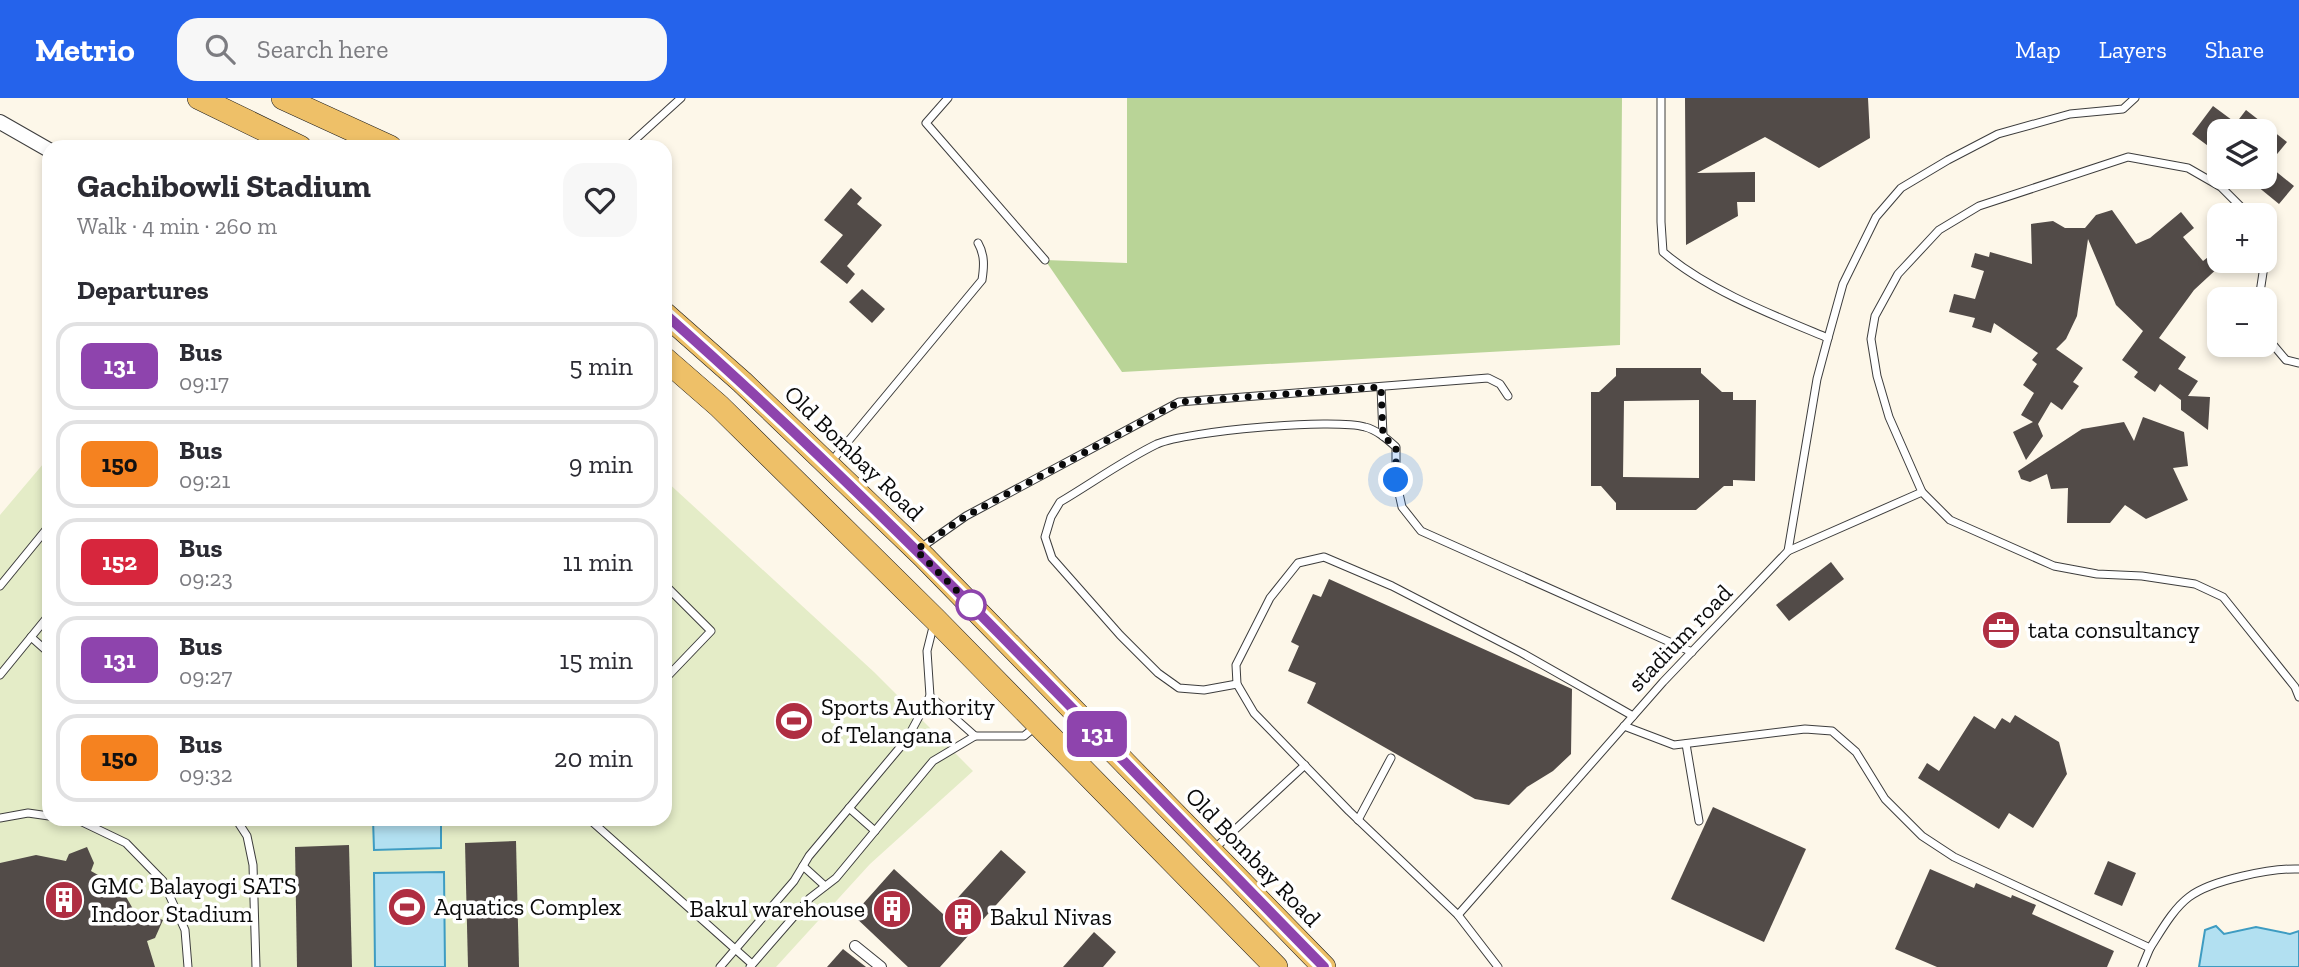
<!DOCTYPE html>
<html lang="en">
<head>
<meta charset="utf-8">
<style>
  :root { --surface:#fff; --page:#f7f7f7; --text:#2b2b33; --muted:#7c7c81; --line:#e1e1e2; --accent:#2563eb }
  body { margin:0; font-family:"Zilla Slab",serif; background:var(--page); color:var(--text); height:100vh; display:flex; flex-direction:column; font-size:26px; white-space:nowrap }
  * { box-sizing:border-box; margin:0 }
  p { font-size:23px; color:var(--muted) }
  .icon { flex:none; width:38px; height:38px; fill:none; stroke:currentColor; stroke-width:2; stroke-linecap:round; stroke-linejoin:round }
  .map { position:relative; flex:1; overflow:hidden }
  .sheet { position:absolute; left:42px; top:42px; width:630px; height:686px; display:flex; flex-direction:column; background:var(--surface); border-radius:21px; box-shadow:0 4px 10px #0003 }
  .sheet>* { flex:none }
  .badge { padding:0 14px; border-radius:10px; font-size:24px; line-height:46px }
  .fabs { position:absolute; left:2207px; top:21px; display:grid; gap:14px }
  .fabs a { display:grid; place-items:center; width:70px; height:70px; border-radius:14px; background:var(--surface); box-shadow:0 4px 10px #0003; font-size:35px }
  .you { position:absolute; width:35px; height:35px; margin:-18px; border:5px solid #fff; border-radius:50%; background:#1a73e8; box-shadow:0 0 0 10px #1a73e833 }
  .map>.badge { position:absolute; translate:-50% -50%; box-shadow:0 0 0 4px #fff }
  h2 { padding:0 35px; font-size:26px; line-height:63px }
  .round { display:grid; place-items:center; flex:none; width:74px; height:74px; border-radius:21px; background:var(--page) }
  .head { display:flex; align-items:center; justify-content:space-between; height:119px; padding:0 35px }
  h1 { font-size:33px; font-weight:700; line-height:52px }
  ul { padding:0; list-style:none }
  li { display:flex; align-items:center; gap:21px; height:88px; margin:0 14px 10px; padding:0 21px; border:4px solid var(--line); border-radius:21px }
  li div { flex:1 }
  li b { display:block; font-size:26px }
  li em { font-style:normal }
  li .badge { min-width:77px; font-weight:700; text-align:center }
  header { display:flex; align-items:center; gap:42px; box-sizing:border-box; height:98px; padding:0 35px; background:var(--accent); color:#fff }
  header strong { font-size:33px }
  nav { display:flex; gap:38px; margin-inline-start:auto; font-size:24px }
  .search { width:490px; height:63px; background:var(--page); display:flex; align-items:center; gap:18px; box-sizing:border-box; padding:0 24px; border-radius:21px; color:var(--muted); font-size:26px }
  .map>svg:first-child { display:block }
  .forest { fill:#b9d497 }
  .pitch { fill:#e4ecc7 }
  .water { fill:#b2e0f1; stroke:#3e9cc2; stroke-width:2 }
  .building { fill:#524b48; fill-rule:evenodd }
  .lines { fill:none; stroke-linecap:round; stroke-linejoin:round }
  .service-casing { stroke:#3d3d3d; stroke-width:9 }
  .pedestrian-casing { stroke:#3d3d3d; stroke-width:12 }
  .minor-casing { stroke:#3d3d3d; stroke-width:16 }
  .primary-casing { stroke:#1b1b1b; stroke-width:24 }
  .service { stroke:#fff; stroke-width:7 }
  .pedestrian { stroke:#fff; stroke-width:10 }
  .minor { stroke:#fff; stroke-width:14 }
  .primary { stroke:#eec068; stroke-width:23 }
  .line-casing { stroke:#fff; stroke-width:16 }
  .line { stroke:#8e44ad; stroke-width:10 }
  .walk { stroke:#0a0a0a; stroke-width:7; stroke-dasharray:0 12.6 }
  .stop-dot { fill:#fff; stroke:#8e44ad; stroke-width:3.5 }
  .labels { text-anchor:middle; stroke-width:7; stroke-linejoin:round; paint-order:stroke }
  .street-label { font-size:24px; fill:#0a0a0a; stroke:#fff }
  .poi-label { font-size:24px; fill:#0a0a0a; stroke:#fff; text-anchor:start }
</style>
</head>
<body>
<header>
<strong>Metrio</strong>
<div class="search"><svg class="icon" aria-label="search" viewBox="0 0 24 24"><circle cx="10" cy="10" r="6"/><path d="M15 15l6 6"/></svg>Search here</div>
<nav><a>Map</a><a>Layers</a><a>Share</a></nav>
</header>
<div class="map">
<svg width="2299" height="869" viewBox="0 0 2299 869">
  <rect width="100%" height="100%" fill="#fdf7e9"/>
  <path class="forest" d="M1127,0H1622L1620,247L1122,274L1045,162L1127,165Z"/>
  <path class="pitch" d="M49,359V721H665V382L874,574L973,673L870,766L776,869H0V417Z"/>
  <g class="water">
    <path d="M373,721H441V750L374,752Z"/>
    <path d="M444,774L445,869H375L374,775Z"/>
    <path d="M2216,828L2224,836L2256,829L2290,836L2299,833V869H2199L2205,832Z"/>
  </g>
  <g class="building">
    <path d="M1685,0H1868L1870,40L1819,70L1765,39L1697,75L1755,74V104H1737L1738,118L1686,147Z"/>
    <path d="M2213,8L2236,25L2246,12L2287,44L2268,67L2294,88L2279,106L2246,79H2264V33H2219V56L2192,36Z"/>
    <path d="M851,90L862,100L857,106L882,127L847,168L855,176L847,186L820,164L843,137L824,122Z"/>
    <path d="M2112,112L2136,146L2150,140L2181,114L2194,130L2183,139L2203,163L2212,156L2221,167L2194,192L2159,240L2186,259L2178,271L2198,283L2188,298L2210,299L2208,332L2181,312V302L2160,286L2155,294L2134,279L2138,274L2122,262L2143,233L2116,207L2088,141L2077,218L2066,241L2056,251L2083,270L2073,284L2079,288L2062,312L2051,304L2038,326L2043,338L2026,362L2013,334L2033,324L2021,317L2034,295L2023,287L2037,266L2032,262L2038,255L1994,225L1991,235L1972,229L1975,220L1949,214L1954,196L1975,201L1984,173L1971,169L1975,155L1989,159L1990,154L2032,166L2031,126L2053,123L2065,130H2085L2096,117Z"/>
    <path d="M862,191L885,211L872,225L849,204Z"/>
    <path d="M1616,270H1701V275L1722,294H1733V302H1756L1755,383L1733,382V388H1724L1696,412H1616V405L1601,388H1591V294H1599L1616,278ZM1699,302V380L1623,379L1624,303Z"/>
    <path d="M2143,319L2184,334L2188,368L2173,370L2188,402L2146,421L2125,407L2110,425H2067L2068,390L2051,391L2047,376L2030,384L2021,381L2018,373L2082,331L2124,324L2134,343Z"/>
    <path d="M1831,464L1844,481L1789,523L1776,507Z"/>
    <path d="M1329,481L1572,591L1571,656L1553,673L1527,689L1509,707L1475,701L1307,605L1316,585L1288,573L1299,548L1291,544L1313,496L1321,499Z"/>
    <path d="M2015,617L2059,644L2067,676L2033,730L2009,715L1999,731L1918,680L1927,665L1939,673L1974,618L1995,631L2002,620L2010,625Z"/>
    <path d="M1713,709L1806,751L1764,844L1671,801Z"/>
    <path d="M516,743L519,869H468L465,745Z"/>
    <path d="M349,747L352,869H297L295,749Z"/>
    <path d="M87,749L94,765L91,773L121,790L137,818L145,815L163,822L155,840L147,843L155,869H0V765L36,757L66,763L69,756Z"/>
    <path d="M1001,752L1026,774L940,869H908L853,817L894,771L943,816Z"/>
    <path d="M2108,763L2136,775L2122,808L2094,796Z"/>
    <path d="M1930,771L1974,790L1976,785L2011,800L2012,797L2036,807L2032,816L2114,853L2107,869H1937L1895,851Z"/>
    <path d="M1094,834L1116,854L1103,869H1063Z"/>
    <path d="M843,851L866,869H827Z"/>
  </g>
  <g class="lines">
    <g class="service-casing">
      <g id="service">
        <path d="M948,0L926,25L1045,162"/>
        <path d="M1661,0V124L1663,154C1707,192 1775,218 1828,240"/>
        <path d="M627,49L681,0"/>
        <path d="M2259,201L2266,155L2264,146"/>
        <path d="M2264,236L2286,262L2299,265"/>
        <path d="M1381,289L1383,338"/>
        <path d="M831,364L982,182C984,169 985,157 978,145"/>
        <path d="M1922,394L1950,422L2054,468L2097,476L2142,478L2195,486L2223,499L2295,589L2299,599"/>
        <path d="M919,451L966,418L1179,304L1488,280L1500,286L1508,298"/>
        <path d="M1788,453L1922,394L1889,319L1877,278L1871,241L1875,218L1898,176L1939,132L1979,108L2128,59L2188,70L2221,89L2249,117"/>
        <path d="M665,487L711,533L665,581"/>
        <path d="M0,488L49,428"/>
        <path d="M934,525L927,553L930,598L975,638H1024L1035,629"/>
        <path d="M31,539L49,555"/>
        <path d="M0,577L49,517"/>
        <path d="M1237,586L1204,592L1179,590L1158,575L1120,537L1052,460L1045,439L1051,419L1060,404C1092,385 1124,362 1157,346C1187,333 1333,320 1365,329C1377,332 1387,341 1396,349V382L1402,409L1421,433L1692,554"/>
        <path d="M1624,628L1674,647L1805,631L1832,633L1856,654L1885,701L1922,738L1954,759L2150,850C2161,833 2173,811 2189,799C2211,782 2272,770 2299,771"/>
        <path d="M1686,646L1699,723"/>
        <path d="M849,710L875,733"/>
        <path d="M0,720L28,715L49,718"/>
        <path d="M76,721L126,745L163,783L185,832L188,869"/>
        <path d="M236,721L247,738L253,767L256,869"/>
        <path d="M589,721L752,866"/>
        <path d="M1358,722L1391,660"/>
        <path d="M1214,751L1305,667"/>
        <path d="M803,768L825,788"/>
        <path d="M1458,817L1663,584L1788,453L1817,281L1828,240L1843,186L1876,119L1901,90L1948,62L1998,36L2070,16L2123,11L2135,0"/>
        <path d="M720,869L794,783L809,758L907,641L930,598"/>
        <path d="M750,869L810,800L836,780L933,663L975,638"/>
        <path d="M1498,869L1458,817L1349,713L1254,615L1237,586L1236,567L1270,500L1298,465L1324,459L1392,488L1522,555L1633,618"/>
        <path d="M2142,869L2150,850"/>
      </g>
    </g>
    <g class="pedestrian-casing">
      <path id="pedestrian" d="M855,848L881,869"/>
    </g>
    <g class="minor-casing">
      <path id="minor" d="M0,24L49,52"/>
    </g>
    <g class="primary-casing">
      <g id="primary">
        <path d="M199,0L300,49"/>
        <path d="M283,0L390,49"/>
        <path d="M665,216L742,284L924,459L1324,869"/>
        <path d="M665,261L719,308L935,521L1276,869"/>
      </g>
    </g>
    <use href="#service" class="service"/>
    <use href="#pedestrian" class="pedestrian"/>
    <use href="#minor" class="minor"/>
    <use href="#primary" class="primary"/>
  </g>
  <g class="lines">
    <g class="line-casing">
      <path id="line" d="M665,216C897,421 1107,648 1324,869"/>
    </g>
    <use href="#line" class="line"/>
    <path class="walk" d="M971,507L977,513L916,452L966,418L1179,304L1381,289L1383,338L1396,349V382"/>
  </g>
  <defs>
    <g id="office-disc" transform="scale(2.0125)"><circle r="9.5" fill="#af2e42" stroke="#fff"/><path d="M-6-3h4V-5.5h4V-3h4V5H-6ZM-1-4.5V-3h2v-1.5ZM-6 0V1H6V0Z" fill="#fff"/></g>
    <g id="stadium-disc" transform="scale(2.0125)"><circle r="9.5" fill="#af2e42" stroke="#fff"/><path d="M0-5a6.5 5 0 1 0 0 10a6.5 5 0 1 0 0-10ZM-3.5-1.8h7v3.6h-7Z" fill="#fff"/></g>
    <g id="building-disc" transform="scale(2.0125)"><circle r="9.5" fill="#af2e42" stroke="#fff"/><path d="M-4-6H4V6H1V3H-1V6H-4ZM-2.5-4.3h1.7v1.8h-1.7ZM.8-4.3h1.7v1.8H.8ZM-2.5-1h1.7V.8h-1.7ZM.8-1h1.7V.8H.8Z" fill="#fff"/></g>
  </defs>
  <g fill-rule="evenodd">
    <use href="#office-disc" x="2001" y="532"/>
    <use href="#stadium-disc" x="794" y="623"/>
    <use href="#building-disc" x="64" y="802"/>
    <use href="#stadium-disc" x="407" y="809"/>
    <use href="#building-disc" x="892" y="811"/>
    <use href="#building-disc" x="963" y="819"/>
  </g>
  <circle class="stop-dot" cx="971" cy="507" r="14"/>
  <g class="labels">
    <g class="street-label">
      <text transform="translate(854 355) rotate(44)" y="8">Old Bombay Road</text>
      <text transform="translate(1680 540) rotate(-46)" y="8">stadium road</text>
      <text transform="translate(1253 759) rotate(46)" y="8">Old Bombay Road</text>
    </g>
    <g class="poi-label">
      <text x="2028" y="540">tata consultancy</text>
      <text x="821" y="617">Sports Authority<tspan x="821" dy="28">of Telangana</tspan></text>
      <text x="91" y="796">GMC Balayogi SATS<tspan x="91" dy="28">Indoor Stadium</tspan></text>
      <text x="434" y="817">Aquatics Complex</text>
      <text x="865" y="819" text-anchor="end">Bakul warehouse</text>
      <text x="990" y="827">Bakul Nivas</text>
    </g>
  </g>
</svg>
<div class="fabs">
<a><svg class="icon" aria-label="layers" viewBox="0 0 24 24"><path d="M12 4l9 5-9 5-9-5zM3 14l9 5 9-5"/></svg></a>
<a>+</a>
<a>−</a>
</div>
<div class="you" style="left:1396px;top:382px"></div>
<b class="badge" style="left:1097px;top:636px;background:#8e44ad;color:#fff">131</b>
<section class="sheet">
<div class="head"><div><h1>Gachibowli Stadium</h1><p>Walk · 4 min · 260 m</p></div><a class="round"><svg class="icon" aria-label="heart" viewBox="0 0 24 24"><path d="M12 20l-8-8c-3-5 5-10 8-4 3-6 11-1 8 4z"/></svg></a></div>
<h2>Departures</h2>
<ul>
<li><span class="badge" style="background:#8e44ad;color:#fff">131</span><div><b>Bus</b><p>09:17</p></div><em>5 min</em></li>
<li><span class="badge" style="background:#f58220;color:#111">150</span><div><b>Bus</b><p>09:21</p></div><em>9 min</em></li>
<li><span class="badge" style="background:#d7263d;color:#fff">152</span><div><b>Bus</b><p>09:23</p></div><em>11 min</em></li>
<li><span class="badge" style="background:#8e44ad;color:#fff">131</span><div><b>Bus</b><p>09:27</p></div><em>15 min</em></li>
<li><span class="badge" style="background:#f58220;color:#111">150</span><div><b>Bus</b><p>09:32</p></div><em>20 min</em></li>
</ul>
</section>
</div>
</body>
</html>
